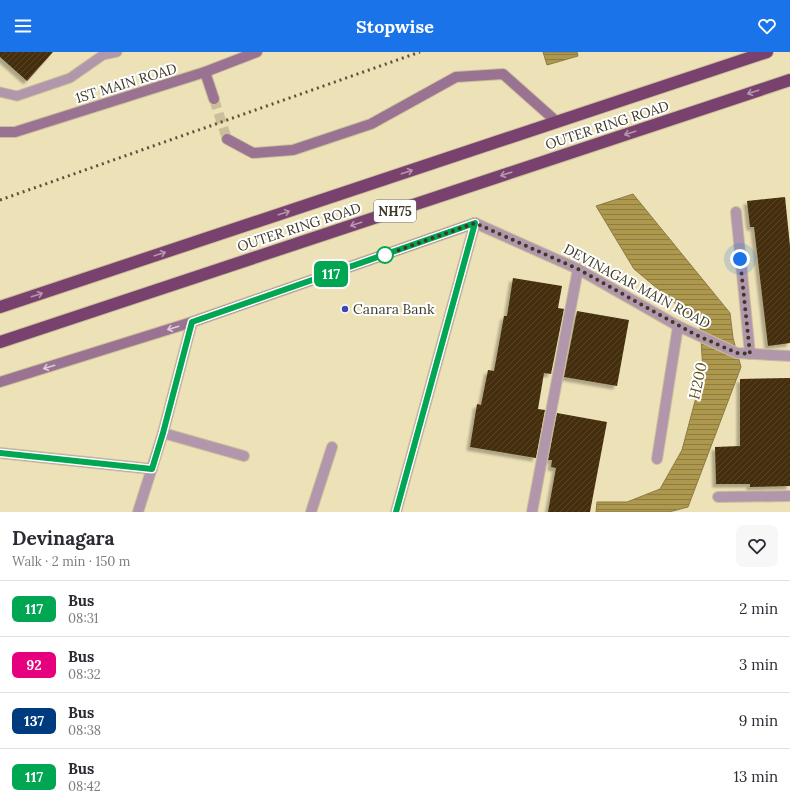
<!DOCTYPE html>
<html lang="en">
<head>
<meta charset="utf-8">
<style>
  :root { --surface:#fff; --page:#f7f7f7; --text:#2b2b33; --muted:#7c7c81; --line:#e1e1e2; --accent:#1a73e8 }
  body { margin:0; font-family:Lora,serif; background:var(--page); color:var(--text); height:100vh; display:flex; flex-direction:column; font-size:15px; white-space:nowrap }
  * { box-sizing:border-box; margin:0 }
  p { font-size:13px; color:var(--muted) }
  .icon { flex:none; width:22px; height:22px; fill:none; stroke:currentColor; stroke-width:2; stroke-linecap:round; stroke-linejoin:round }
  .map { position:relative; height:460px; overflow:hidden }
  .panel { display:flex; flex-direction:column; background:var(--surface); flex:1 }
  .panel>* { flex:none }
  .badge { padding:0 8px; border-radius:6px; font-size:14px; line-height:26px }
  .you { position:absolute; width:20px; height:20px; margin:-10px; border:3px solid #fff; border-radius:50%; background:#1a73e8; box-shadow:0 0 0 6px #1a73e833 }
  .map>.badge { position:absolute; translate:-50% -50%; box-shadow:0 0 0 2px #fff }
  .round { display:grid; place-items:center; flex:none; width:42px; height:42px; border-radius:8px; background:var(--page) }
  .head { display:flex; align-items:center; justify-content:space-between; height:68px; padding:0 12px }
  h1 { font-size:19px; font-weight:800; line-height:30px }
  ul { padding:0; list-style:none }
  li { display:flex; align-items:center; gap:12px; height:56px; padding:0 12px; border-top:1px solid var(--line) }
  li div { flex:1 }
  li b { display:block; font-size:15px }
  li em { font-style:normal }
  li .badge { min-width:44px; font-weight:700; text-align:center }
  header { display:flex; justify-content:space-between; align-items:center; height:52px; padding:0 12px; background:var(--accent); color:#fff; font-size:18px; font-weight:800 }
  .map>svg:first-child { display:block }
  .water { fill:url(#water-rules); stroke:#8c7c43 }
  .building { fill:url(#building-hatch); filter:url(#shadow) }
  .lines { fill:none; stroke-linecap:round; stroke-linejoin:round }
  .secondary-tunnel { stroke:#cabf9a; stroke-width:10; stroke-dasharray:10 5; stroke-linecap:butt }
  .lane-casing { stroke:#cabf9a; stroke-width:11 }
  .street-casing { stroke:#cabf9a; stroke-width:12 }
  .secondary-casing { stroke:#cabf9a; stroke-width:12 }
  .highway-casing { stroke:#cabf9a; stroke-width:14 }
  .lane { stroke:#b297ac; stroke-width:9 }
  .street { stroke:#b297ac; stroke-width:10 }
  .secondary { stroke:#9a7292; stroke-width:10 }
  .highway { stroke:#78416e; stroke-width:12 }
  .rail { stroke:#59533e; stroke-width:3; stroke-dasharray:2 4; stroke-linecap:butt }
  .oneway { stroke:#b596af }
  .oneway2 { stroke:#dcced9 }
  .line-casing { stroke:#fff; stroke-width:9 }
  .line { stroke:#00a651; stroke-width:6 }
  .walk { stroke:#3e3928; stroke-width:4; stroke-dasharray:0 7.2 }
  .stop-dot { fill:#fff; stroke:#00a651; stroke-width:2 }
  .poi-dot { fill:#3e45b9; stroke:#fff; stroke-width:1.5 }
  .labels { text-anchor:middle; stroke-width:4; stroke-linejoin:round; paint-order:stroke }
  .shield { fill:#fff; stroke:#787468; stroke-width:1 }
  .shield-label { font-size:13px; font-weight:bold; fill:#3e3928 }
  .street-label { font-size:14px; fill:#3e3928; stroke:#fff }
  .poi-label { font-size:14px; fill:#3e3928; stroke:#fff; text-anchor:start }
  .water-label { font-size:15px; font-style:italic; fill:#5f5017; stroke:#fff }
</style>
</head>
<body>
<header><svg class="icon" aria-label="menu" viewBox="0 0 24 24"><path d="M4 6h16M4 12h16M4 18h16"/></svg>Stopwise<svg class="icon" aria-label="heart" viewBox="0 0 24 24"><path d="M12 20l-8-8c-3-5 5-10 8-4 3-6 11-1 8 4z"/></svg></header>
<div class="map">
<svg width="790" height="460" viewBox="0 0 790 460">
  <defs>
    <pattern id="water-rules" width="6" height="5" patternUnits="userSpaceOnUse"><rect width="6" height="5" fill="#ad984e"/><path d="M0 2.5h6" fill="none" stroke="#8e7d41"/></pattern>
    <pattern id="building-hatch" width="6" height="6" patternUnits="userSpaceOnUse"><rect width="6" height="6" fill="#442f0e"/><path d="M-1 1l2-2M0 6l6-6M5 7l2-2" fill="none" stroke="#574528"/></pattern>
    <filter id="shadow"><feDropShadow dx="-3.5" dy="3.5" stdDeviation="1" flood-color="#0004"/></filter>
  </defs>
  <rect width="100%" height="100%" fill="#ede1b7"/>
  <g class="water">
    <path d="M543,0H577L578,4L547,13Z"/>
    <path d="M633,142L730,261L733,286L741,315L688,455L669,460H596L597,450H627L660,437L682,398L703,319L700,272L634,217L596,154Z"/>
  </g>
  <g class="building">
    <path d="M0,0H53L27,29L0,5Z"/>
    <path d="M785,145L790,194V291L768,294L754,175H750L747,149Z"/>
    <path d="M513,226L562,234L558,256L564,257L551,322L544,321L538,357L545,358L536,406L470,395L477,352L481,353L488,318L494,319L504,264H507Z"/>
    <path d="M577,259L629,268L617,334L564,325Z"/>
    <path d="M790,326V434L750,435V432H716L715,395L740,394V327Z"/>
    <path d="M557,361L607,370L590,460H548L556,416L551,415L552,408H548Z"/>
  </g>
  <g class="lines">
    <path class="secondary-tunnel" d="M214,47L227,87"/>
    <g class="lane-casing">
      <path id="lane" d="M0,40L17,44L70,26L103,3L117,0"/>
    </g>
    <g class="street-casing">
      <g id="street">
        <path d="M736,160L750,302"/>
        <path d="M163,381L244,404"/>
        <path d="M0,401L152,417"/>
        <path d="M657,407L678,274"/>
        <path d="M718,445L790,444"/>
        <path d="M138,460L163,381L192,270"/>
        <path d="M311,460L332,395"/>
        <path d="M396,460L475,171L578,217L678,274L737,301L790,304"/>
        <path d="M532,460L578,217"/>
      </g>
    </g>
    <g class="secondary-casing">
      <g id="secondary">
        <path d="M205,20L214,47"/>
        <path d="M0,80H15L205,20L257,0"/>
        <path d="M227,87L253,101L293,98L371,72L456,25L503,22L557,70"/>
        <path d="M0,330L192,270L475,171"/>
      </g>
    </g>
    <g class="highway-casing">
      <g id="highway">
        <path d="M0,255L767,0"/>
        <path d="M0,290L790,28"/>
      </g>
    </g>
    <use href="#lane" class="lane"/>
    <use href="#street" class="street"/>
    <use href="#secondary" class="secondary"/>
    <use href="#highway" class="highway"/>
    <path class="rail" d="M0,148L420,0"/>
  </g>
  <defs><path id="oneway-shaft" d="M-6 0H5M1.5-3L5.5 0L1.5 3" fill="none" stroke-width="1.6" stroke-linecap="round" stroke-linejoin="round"/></defs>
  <g class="oneway">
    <use href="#oneway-shaft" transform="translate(753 40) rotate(162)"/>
    <use href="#oneway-shaft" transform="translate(630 81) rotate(162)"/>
    <use href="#oneway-shaft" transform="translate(407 120) rotate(-18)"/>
    <use href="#oneway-shaft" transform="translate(506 122) rotate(162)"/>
    <use href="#oneway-shaft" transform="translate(284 161) rotate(-18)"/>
    <use href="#oneway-shaft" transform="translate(356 172) rotate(162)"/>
    <use href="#oneway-shaft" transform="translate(160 202) rotate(-18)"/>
    <use href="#oneway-shaft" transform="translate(37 243) rotate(-18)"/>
  </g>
  <g class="oneway2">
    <use href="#oneway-shaft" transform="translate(173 276) rotate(163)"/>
    <use href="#oneway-shaft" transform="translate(49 315) rotate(163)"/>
  </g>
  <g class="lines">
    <g class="line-casing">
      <path id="line" d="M0,401L152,417L163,381L192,270L475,171L396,460"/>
    </g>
    <use href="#line" class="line"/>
    <path class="walk" d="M385,203L475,171L578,217L694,282L737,301L750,302L740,207"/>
  </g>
  <circle class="stop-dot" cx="385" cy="203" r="8"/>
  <circle class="poi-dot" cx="345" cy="257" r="4"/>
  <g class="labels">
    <rect class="shield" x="374" y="148" width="42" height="22" rx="3"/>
    <g class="shield-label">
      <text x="395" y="164">NH75</text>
    </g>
    <g class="street-label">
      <text transform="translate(126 31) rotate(-17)" y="5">1ST MAIN ROAD</text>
      <text transform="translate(607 73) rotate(-18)" y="5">OUTER RING ROAD</text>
      <text transform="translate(299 175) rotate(-18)" y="5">OUTER RING ROAD</text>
      <text transform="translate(637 234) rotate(28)" y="5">DEVINAGAR MAIN ROAD</text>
    </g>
    <g class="poi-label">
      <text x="353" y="262">Canara Bank</text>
    </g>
    <g class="water-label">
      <text transform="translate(698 329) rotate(-78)" y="5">H200</text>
    </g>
  </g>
</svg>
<div class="you" style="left:740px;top:207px"></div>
<b class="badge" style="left:331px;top:222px;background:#00a651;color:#fff">117</b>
</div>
<section class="panel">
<div class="head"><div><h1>Devinagara</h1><p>Walk · 2 min · 150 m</p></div><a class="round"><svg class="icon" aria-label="heart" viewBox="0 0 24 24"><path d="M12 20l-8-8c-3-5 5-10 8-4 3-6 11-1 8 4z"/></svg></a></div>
<ul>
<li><span class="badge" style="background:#00a651;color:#fff">117</span><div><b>Bus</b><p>08:31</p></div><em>2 min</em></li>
<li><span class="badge" style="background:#e6007e;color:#fff">92</span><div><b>Bus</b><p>08:32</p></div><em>3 min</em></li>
<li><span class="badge" style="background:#003b80;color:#fff">137</span><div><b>Bus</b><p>08:38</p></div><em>9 min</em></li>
<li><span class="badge" style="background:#00a651;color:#fff">117</span><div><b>Bus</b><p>08:42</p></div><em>13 min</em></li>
</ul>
</section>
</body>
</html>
